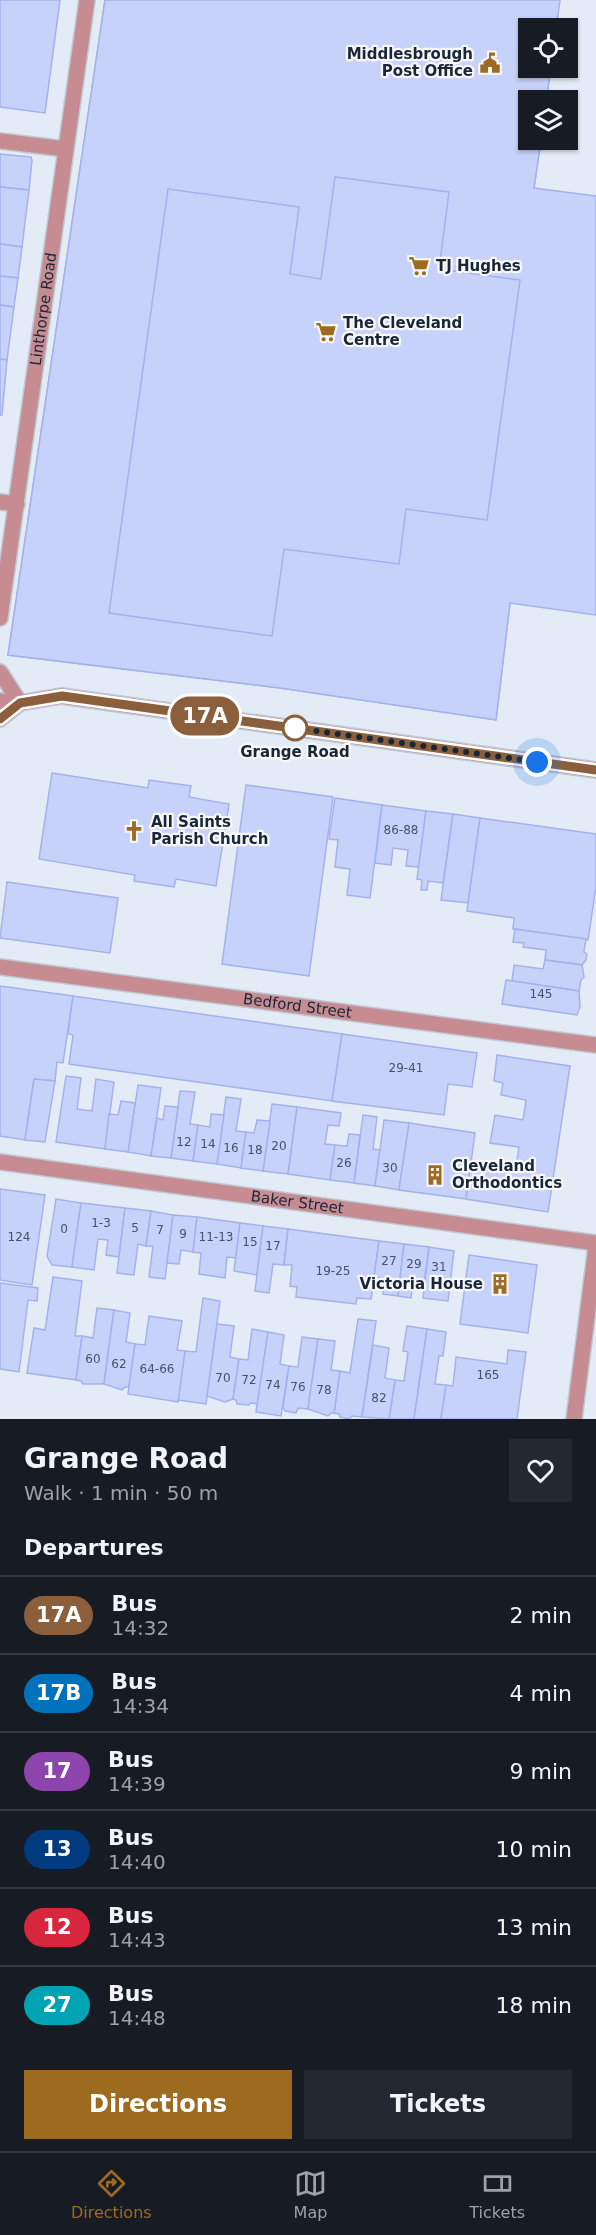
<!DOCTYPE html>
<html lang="en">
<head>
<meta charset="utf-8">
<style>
  :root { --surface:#171b24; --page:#242831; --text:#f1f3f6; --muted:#9ea1a6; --line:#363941; --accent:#9c6b1f }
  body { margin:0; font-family:"DejaVu Sans",sans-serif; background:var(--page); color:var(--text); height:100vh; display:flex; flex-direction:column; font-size:22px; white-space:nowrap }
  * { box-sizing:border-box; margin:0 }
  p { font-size:20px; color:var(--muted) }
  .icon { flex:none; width:33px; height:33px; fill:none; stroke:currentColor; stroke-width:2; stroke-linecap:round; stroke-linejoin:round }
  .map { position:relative; height:1419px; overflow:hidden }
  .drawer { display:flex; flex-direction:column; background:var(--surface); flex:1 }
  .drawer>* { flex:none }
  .badge { padding:0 12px; border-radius:20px; font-size:21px; line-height:39px }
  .fabs { position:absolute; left:518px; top:18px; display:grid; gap:12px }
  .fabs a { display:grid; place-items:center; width:60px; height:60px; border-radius:0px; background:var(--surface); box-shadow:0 2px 4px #0004; font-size:30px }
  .you { position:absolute; width:30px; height:30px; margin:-15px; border:4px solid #fff; border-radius:50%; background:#1a73e8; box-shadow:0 0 0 9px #1a73e833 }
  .map>.badge { position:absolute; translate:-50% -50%; box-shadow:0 0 0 3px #fff }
  h2 { padding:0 24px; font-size:22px; line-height:54px }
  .round { display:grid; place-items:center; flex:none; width:63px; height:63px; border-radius:0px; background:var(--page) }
  .head { display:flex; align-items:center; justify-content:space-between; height:102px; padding:0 24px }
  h1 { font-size:28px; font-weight:700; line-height:45px }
  .button { display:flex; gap:12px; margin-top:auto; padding:12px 24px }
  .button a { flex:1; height:69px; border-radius:0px; background:var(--accent); color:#fff; font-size:24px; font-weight:700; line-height:69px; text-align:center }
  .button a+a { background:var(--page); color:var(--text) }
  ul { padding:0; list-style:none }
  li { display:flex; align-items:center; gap:18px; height:78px; padding:0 24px; border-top:2px solid var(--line) }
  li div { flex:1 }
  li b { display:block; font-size:22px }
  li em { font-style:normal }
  li .badge { min-width:66px; font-weight:700; text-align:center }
  .dock { display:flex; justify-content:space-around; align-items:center; height:84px; border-top:2px solid var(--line); background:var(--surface); font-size:16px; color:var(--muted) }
  .dock a { display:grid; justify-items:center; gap:3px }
  .dock .active { color:var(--accent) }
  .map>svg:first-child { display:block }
  .building { fill:#c7d2fb; stroke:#a4b2ea; stroke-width:1.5 }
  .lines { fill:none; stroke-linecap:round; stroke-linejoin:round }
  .minor-casing { stroke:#bec9d4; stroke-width:18 }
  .minor { stroke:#c68c91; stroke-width:15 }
  .line-casing { stroke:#fff; stroke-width:14 }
  .line { stroke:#8b5e3c; stroke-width:9 }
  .walk { stroke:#172739; stroke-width:6; stroke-dasharray:0 10.8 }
  .stop-dot { fill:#fff; stroke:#8b5e3c; stroke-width:3 }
  .labels { text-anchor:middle; stroke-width:4.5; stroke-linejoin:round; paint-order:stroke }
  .number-label { font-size:12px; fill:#43526a }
  .poi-label { font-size:15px; font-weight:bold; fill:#172739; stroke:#f8f8f8; text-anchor:start }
  .street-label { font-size:15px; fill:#172739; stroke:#f8f8f8 }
  .stop-label { font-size:15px; font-weight:bold; fill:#172739; stroke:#f8f8f8 }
</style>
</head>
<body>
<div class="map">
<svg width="596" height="1419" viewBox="0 0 596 1419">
  <rect width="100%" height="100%" fill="#e3ecf6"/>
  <g class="building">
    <path d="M0,0H60L45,113L0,107Z"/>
    <path d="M105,0H439L558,16L556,28H528V68H551L546,100H528V140H541L534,188L455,599L510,603L496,720L280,688L8,655Z"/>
    <path d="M105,0H560L556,28H528V68H551L546,100H528V140H541L534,188L596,196V615L510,603L496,720L280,688L8,655Z"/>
    <path d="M0,154L31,157L32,160L29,190L0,187Z"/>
    <path d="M335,177L449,192L439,269L520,280L487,520L406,509L399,564L284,549L272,636L109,613L168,189L299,207L290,274L321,279Z"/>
    <path d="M0,187L29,190L22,247L0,244Z"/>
    <path d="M0,244L22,247L18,278L0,276Z"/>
    <path d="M0,276L18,278L14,307L0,305Z"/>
    <path d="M0,305L14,307L7,360L0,359Z"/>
    <path d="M0,359L7,360L2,415H0Z"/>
    <path d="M52,773L148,788L149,780L191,786L189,797L229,804L216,886L176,879L174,887L134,881L135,875L39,859Z"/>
    <path d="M246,785L333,797L309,976L222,964Z"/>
    <path d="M335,798L382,805L370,898L347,895L350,869L335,867L338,840L329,839Z"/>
    <path d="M382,805L426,811L419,867L406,866L408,850L393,848L391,865L375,863Z"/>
    <path d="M426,811L453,814L443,883L428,881L427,890H421L422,880L417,879Z"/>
    <path d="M453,814L480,818L468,903L441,900Z"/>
    <path d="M480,818L596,834V887L588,940L515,929H513L514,918L467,911Z"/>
    <path d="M7,882L118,898L110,953L0,938Z"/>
    <path d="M515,929L586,939L584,952L587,954L586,960L582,965L545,960L546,950L523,947L524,943L513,942Z"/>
    <path d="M545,960L582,965L584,977L581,980L579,991L512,981L514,965L543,969Z"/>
    <path d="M506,980L579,991L580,1007L577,1015L502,1004Z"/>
    <path d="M0,986L73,996L63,1063L57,1062L55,1081L34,1079L25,1140L0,1136Z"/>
    <path d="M73,996L342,1034L332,1101L69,1064L73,1035L68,1034Z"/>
    <path d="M342,1034L477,1053L472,1087L448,1084L444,1115L332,1101Z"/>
    <path d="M497,1055L570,1066L548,1212L466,1199L471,1160L516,1167L519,1147L490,1143L495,1115L523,1120L526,1100L501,1095L503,1083L494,1081Z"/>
    <path d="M66,1076L81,1078L77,1109L92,1111L96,1079L114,1082L105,1149L56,1142Z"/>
    <path d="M34,1079L55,1081L45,1142L25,1140Z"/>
    <path d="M138,1085L161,1088L151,1156L128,1152Z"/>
    <path d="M180,1091L195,1092L190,1124L198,1125L193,1161L171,1158Z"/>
    <path d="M226,1097L241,1099L236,1131L246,1132L241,1168L217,1164Z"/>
    <path d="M121,1101L135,1103L128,1152L105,1149L109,1114L118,1115Z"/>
    <path d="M272,1104L297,1107L288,1174L263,1171Z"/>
    <path d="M165,1106L178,1107L171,1158L151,1156L157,1118L163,1120Z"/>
    <path d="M297,1107L341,1113L339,1126L328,1125L325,1144L335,1145L330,1180L288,1174Z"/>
    <path d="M211,1114L224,1115L217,1164L193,1161L198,1125L210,1127Z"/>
    <path d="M363,1115L377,1117L373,1149L380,1150L375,1186L354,1183Z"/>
    <path d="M257,1120L270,1121L263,1171L241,1168L246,1132L254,1133Z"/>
    <path d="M384,1120L409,1123L399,1190L375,1186Z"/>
    <path d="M409,1123L475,1133L466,1199L399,1190Z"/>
    <path d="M349,1134L360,1135L354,1183L330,1180L335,1145L347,1146Z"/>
    <path d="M0,1189L45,1195L32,1285L0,1280Z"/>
    <path d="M56,1199L81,1203L72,1267L52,1265L47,1256Z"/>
    <path d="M81,1203L125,1208L119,1257L106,1255L108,1240L98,1239L94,1270L72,1267Z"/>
    <path d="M125,1208L151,1211L146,1246L138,1244L134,1275L117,1273Z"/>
    <path d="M151,1211L173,1215L165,1279L149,1277L153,1246H146Z"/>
    <path d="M173,1215L197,1217L193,1252L181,1250L179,1264L167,1263Z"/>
    <path d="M197,1217L240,1223L236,1258L227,1257L225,1278L199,1274L201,1253L193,1252Z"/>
    <path d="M240,1223L263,1226L257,1275L234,1271Z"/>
    <path d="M263,1226L288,1229L284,1265L273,1264L269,1293L255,1291Z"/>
    <path d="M288,1229L379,1241L371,1299L357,1298L356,1304L296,1297L297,1287L290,1286L292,1265H284Z"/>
    <path d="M379,1241L404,1244L398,1296L383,1294L385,1279L374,1277Z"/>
    <path d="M404,1244L429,1247L424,1283L413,1281L411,1298L398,1296Z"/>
    <path d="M429,1247L454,1251L448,1301L423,1298Z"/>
    <path d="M469,1255L537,1265L528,1333L460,1324Z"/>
    <path d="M53,1277L82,1281L75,1336H82L76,1380L27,1373L34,1328L45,1330Z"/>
    <path d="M0,1283L38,1288L37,1301L28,1300L19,1372L0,1369Z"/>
    <path d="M203,1298L220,1301L206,1404L178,1400L185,1351L196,1352Z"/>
    <path d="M97,1308L114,1310L104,1384H83L81,1381L76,1380L82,1336L93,1338Z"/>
    <path d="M114,1310L130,1313L126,1342L135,1344L129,1387H125L122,1390L104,1384Z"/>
    <path d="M149,1316L182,1321L177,1350L185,1351L178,1402L128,1394L135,1344L145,1345Z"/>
    <path d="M358,1319L376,1321L362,1417L352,1416L349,1419L340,1417L339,1414L334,1413L340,1371L350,1373Z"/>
    <path d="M217,1324L234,1326L230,1357L239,1359L233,1399L225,1402L207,1396Z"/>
    <path d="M407,1326L427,1329L414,1419H389L395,1380L404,1381L408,1352L403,1351Z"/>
    <path d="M252,1329L268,1332L258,1404L250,1403L249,1405L237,1404L236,1400L233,1399L239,1359L248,1360Z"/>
    <path d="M427,1329L446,1332L443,1356H439L435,1384L446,1385L441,1419H414Z"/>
    <path d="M268,1332L284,1335L280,1364L289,1366L281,1416L256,1412Z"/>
    <path d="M302,1337L318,1339L308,1409L298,1408L296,1413L285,1411L283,1407L289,1366L298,1367Z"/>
    <path d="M318,1339L335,1341L331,1370L340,1371L334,1413H331L328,1416L308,1409Z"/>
    <path d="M373,1345L389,1348L385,1378L395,1380L389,1419L362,1417Z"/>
    <path d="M508,1350L526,1352L517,1419H441L446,1385L453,1386L456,1357L507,1364Z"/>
  </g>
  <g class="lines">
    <g class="minor-casing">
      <g id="minor">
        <path d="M0,141L65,149"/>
        <path d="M0,502L17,504"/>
        <path id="s1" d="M0,618L87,0"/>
        <path d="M0,672L20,703"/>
        <path d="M0,701L20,703L61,696L596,770"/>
        <path d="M0,719L20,703"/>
        <path id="s2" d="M0,967L596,1045"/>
        <path id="s3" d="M0,1162L596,1243"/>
        <path d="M574,1419L596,1246"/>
      </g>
    </g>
    <use href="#minor" class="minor"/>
  </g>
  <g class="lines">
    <g class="line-casing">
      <path id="line" d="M0,719L20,703L62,696L596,770"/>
    </g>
    <use href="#line" class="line"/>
    <path class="walk" d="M295,728L537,762"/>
  </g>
  <defs>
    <g id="civic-bare" transform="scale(1.62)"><path d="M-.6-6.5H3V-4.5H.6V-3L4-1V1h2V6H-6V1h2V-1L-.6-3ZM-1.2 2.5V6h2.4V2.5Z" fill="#9c6b1f" stroke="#f8f8f8" stroke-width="2.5" paint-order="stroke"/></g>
    <g id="supermarket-bare" transform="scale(1.62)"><path d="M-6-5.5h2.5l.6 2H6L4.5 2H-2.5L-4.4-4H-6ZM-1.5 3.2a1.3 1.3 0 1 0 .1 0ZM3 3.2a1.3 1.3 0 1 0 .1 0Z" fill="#9c6b1f" stroke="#f8f8f8" stroke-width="2.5" paint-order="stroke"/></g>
    <g id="church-bare" transform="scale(1.62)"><path d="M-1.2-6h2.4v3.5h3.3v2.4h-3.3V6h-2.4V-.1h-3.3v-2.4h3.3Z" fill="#9c6b1f" stroke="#f8f8f8" stroke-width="2.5" paint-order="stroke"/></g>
    <g id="building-bare" transform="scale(1.62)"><path d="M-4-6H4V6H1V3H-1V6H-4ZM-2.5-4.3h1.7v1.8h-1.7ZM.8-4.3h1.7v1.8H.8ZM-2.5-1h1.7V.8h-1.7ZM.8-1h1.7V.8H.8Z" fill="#9c6b1f" stroke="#f8f8f8" stroke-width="2.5" paint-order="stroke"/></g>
  </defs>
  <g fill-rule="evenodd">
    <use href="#civic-bare" x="490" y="63"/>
    <use href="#supermarket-bare" x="419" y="266"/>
    <use href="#supermarket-bare" x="326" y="332"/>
    <use href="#church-bare" x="134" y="831"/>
    <use href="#building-bare" x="435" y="1175"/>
    <use href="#building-bare" x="500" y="1284"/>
  </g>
  <circle class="stop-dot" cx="295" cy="728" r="12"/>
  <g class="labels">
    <g class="number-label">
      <text x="401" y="834">86-88</text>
      <text x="541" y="998">145</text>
      <text x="406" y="1072">29-41</text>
      <text x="184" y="1146">12</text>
      <text x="208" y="1148">14</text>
      <text x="279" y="1150">20</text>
      <text x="231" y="1152">16</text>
      <text x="255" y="1154">18</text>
      <text x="344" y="1167">26</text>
      <text x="390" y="1172">30</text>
      <text x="101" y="1227">1-3</text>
      <text x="135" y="1232">5</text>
      <text x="64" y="1233">0</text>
      <text x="160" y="1234">7</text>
      <text x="183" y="1238">9</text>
      <text x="19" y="1241">124</text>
      <text x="216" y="1241">11-13</text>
      <text x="250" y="1246">15</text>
      <text x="273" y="1250">17</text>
      <text x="389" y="1265">27</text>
      <text x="414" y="1268">29</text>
      <text x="439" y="1271">31</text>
      <text x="333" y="1275">19-25</text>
      <text x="93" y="1363">60</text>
      <text x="119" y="1368">62</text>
      <text x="157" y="1373">64-66</text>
      <text x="488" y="1379">165</text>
      <text x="223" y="1382">70</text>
      <text x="249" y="1384">72</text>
      <text x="273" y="1389">74</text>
      <text x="298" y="1391">76</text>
      <text x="324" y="1394">78</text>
      <text x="379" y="1402">82</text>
    </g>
    <g class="poi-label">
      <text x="473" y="59" text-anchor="end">Middlesbrough<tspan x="473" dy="17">Post Office</tspan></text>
      <text x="436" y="271">TJ Hughes</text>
      <text x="343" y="328">The Cleveland<tspan x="343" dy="17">Centre</tspan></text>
      <text x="151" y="827">All Saints<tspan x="151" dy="17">Parish Church</tspan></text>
      <text x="452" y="1171">Cleveland<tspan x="452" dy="17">Orthodontics</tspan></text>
      <text x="483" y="1289" text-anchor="end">Victoria House</text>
    </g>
    <g class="street-label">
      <text dy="5" stroke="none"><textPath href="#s1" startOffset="312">Linthorpe Road</textPath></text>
      <text dy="5" stroke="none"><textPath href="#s2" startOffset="300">Bedford Street</textPath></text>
      <text dy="5" stroke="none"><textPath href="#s3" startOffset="300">Baker Street</textPath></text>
    </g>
    <g class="stop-label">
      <text x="295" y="757">Grange Road</text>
    </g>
  </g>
</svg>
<div class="fabs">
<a><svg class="icon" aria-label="locate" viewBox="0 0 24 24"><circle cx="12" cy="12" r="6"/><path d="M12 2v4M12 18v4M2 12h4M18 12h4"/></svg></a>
<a><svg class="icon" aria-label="layers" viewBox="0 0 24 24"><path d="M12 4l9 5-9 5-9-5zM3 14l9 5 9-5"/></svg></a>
</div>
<div class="you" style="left:537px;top:762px"></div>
<b class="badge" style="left:205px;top:716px;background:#8b5e3c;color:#fff">17A</b>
</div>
<section class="drawer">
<div class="head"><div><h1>Grange Road</h1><p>Walk · 1 min · 50 m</p></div><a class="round"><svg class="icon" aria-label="heart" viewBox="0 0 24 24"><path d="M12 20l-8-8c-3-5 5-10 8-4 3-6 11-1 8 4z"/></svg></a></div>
<h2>Departures</h2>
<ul>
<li><span class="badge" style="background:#8b5e3c;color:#fff">17A</span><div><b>Bus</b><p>14:32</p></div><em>2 min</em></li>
<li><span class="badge" style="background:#0072bc;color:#fff">17B</span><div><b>Bus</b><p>14:34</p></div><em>4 min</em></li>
<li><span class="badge" style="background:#8e44ad;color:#fff">17</span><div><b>Bus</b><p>14:39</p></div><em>9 min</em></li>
<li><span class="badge" style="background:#003b80;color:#fff">13</span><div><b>Bus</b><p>14:40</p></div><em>10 min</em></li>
<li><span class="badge" style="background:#d7263d;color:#fff">12</span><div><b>Bus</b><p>14:43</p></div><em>13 min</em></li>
<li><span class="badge" style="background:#00a3b4;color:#fff">27</span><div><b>Bus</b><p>14:48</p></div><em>18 min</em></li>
</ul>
<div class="button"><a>Directions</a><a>Tickets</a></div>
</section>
<nav class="dock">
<a class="active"><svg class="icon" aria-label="directions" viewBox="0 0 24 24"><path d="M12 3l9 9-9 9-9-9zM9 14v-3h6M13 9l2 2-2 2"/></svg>Directions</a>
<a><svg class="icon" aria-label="map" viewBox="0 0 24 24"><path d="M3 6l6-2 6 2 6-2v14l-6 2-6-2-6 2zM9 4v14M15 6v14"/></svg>Map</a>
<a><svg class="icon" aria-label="tickets" viewBox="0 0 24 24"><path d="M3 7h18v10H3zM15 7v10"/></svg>Tickets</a>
</nav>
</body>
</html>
